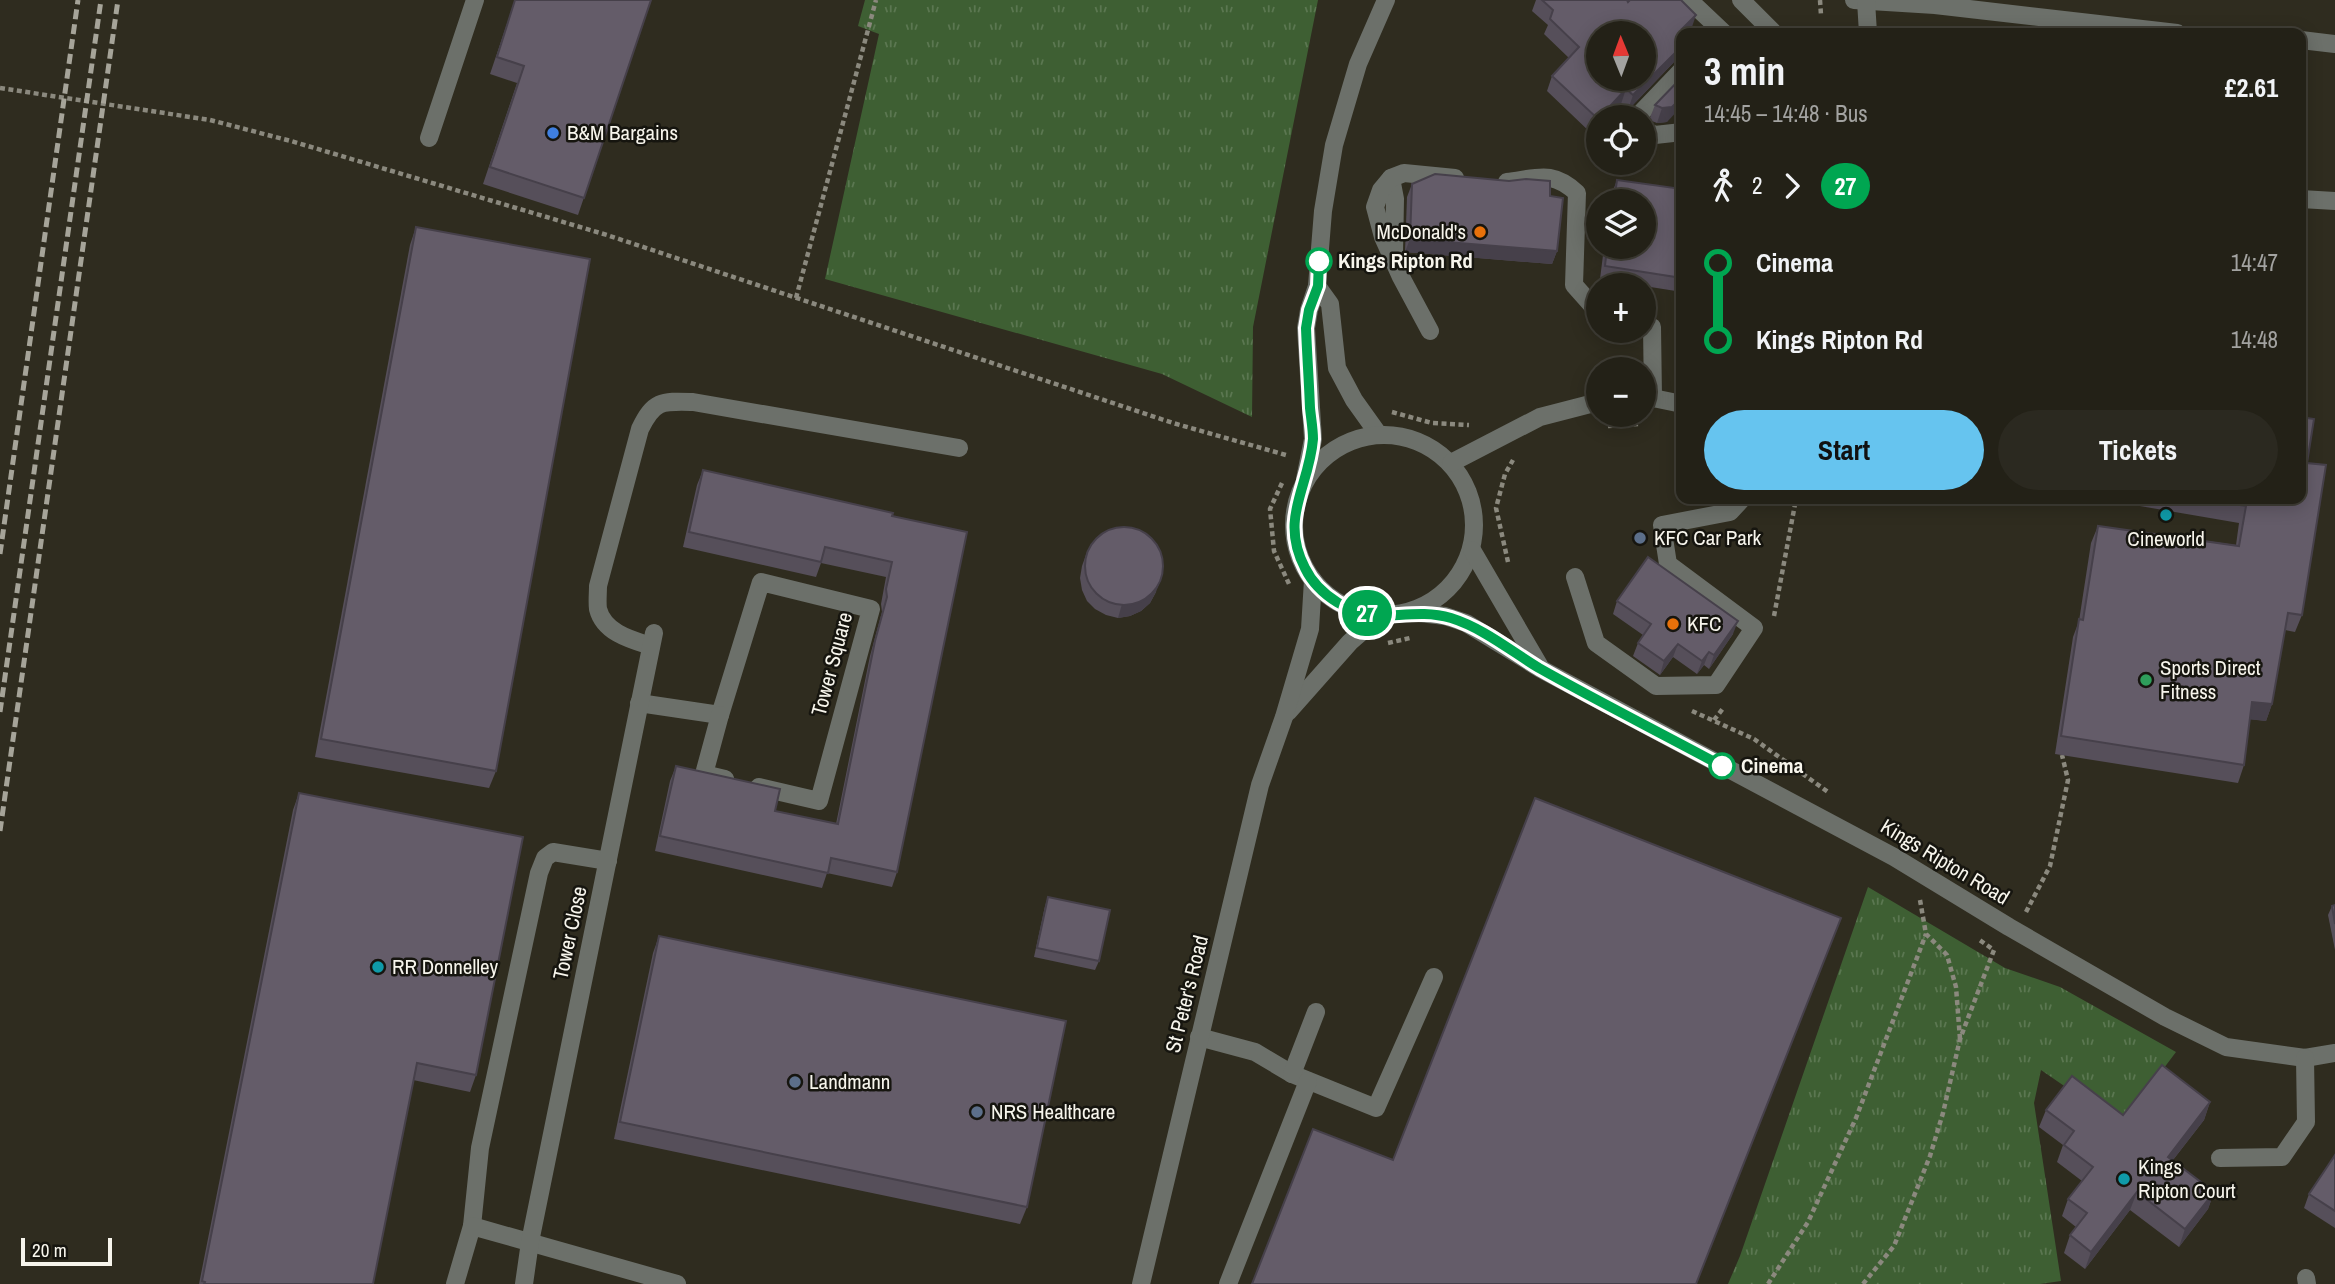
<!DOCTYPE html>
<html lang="en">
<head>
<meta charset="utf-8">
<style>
  :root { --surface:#232117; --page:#2b2920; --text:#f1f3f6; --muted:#a3a3a1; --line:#403e36; --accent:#66c4ef }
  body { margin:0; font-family:"Archivo Narrow",sans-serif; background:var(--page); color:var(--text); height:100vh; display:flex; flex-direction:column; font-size:26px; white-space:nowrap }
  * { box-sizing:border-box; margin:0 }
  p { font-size:23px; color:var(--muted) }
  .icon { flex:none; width:38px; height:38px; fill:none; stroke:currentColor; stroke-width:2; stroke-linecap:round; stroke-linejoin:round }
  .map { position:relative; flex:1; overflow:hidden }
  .drawer { position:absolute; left:1676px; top:28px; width:630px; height:476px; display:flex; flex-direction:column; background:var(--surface); border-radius:14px; box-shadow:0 4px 18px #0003,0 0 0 2px var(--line) }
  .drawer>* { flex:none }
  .badge { padding:0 14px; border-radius:23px; font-size:24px; line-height:46px }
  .needle { width:46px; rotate:359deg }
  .buttons { position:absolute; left:1586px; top:21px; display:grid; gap:14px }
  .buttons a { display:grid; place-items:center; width:70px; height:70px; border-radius:50%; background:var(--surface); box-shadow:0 4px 18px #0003,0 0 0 2px var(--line); font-size:35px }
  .scale { position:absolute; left:21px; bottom:18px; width:91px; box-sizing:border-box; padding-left:7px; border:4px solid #f7f5ec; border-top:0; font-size:19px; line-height:24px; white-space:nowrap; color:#f7f5ec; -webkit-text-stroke:5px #16150f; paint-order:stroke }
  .map>.badge { position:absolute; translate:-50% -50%; box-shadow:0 0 0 4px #fff }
  .legs { display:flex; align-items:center; gap:10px; height:77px; padding:0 28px; font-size:23px }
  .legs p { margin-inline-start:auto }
  .headline { display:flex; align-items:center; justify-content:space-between; height:119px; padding:0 28px }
  h1 { font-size:38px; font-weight:700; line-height:52px }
  .button { display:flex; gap:14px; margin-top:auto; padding:14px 28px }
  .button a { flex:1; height:80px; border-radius:42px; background:var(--accent); color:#111; font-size:28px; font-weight:700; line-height:80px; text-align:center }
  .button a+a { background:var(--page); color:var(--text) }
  ul { padding:0 28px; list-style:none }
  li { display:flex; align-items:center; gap:24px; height:77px; font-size:26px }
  li i { display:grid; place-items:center; width:10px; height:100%; margin:0 9px; background:currentColor }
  li i::after { content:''; width:18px; height:18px; margin:-9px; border:5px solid; border-radius:50%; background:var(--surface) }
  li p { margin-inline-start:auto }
  li:first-child i { background:linear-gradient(#0000 50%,currentColor 0) }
  li:last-child i { background:linear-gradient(currentColor 50%,#0000 0) }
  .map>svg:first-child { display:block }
  .grass { fill:url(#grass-tufts) }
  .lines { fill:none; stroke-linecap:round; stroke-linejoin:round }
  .path { stroke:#8b897e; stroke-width:4.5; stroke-dasharray:5 3.5; stroke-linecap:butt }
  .minor { stroke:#6c706a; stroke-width:18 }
  .rail { stroke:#a6a499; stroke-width:5; stroke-dasharray:10 5; stroke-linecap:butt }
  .wall { fill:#564f5a }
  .shaded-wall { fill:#46404a }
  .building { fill:#645c69; stroke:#46404a; stroke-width:2; fill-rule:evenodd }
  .line-1-casing { stroke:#fff; stroke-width:16 }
  .line-1 { stroke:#00a651; stroke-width:10 }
  .shop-dot { fill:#3f7fe0; stroke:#16150f; stroke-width:2.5 }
  .food-dot { fill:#e8710a; stroke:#16150f; stroke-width:2.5 }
  .stop-1-dot { fill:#fff; stroke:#00a651; stroke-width:3.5 }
  .culture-dot { fill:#0f9aa8; stroke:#16150f; stroke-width:2.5 }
  .service-dot { fill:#5c6f8a; stroke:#16150f; stroke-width:2.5 }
  .leisure-dot { fill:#2e9e5b; stroke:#16150f; stroke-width:2.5 }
  .labels { text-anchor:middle; stroke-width:5; stroke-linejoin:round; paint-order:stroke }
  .poi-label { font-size:21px; fill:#f7f5ec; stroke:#16150f; text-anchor:start }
  .stop-label { font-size:21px; font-weight:bold; fill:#f7f5ec; stroke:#16150f; text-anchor:start }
  .street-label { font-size:21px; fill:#f7f5ec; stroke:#16150f }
</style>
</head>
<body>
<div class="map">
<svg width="2335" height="1284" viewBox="0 0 2335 1284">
  <defs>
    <pattern id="grass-tufts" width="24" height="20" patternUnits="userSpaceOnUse" patternTransform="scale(1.75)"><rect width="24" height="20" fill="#3e5f33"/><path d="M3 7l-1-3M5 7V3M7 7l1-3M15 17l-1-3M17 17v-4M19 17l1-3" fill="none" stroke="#5b7751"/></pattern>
  </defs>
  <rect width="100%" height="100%" fill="#2f2c1f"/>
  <g class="grass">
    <path d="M865,0H1318L1253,327L1252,417L1162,374L825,279L879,34L858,26Z"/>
    <path d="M1868,887L2005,968L2060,987L2176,1052L2121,1125L2041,1070L2034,1103L2061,1281L2040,1284H1728L1740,1256Z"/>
  </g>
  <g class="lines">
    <g class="path">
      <path d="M1820,0L1821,15"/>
      <path d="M0,88L210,120L291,141L607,235L1173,423L1286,455"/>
      <path d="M796,298L876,0"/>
      <path d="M1392,412L1432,423L1469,425"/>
      <path d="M1608,426L1638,424"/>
      <path d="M1282,483L1270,509L1274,551L1289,584"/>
      <path d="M1508,562L1496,508L1505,474L1513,460"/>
      <path d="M1774,616L1796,499"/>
      <path d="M1388,643L1410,638"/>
      <path d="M1692,711L1754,739L1828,792"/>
      <path d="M1714,720L1724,707"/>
      <path d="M1920,900L1926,934L1947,955L1956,987L1960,1039"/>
      <path d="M2026,912L2050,866L2068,780L2062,755"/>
      <path d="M1768,1284L1808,1222L1856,1118L1926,934"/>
      <path d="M1863,1284L1894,1246L1930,1156L1943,1113L1960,1039L1994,950L1978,939"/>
    </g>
    <g class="minor">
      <path d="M1689,0L1724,33"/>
      <path d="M1741,0L1774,33"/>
      <path d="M1854,0L1935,5L2177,33"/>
      <path d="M1866,1L1868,33"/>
      <path d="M2301,40L2335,44"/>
      <path d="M1637,117L1682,70"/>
      <path d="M1643,130L1655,135L1682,132"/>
      <path d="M429,138L475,0"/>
      <path d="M1391,178L1395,199L1394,253"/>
      <path d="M1507,182C1538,178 1552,170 1577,193L1574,285L1598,312"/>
      <path d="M2301,199L2335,201"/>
      <path d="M1317,286L1330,304L1337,368L1354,400L1379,435"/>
      <path d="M1652,327L1653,398"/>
      <path d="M1430,331L1401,277L1383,237L1375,207L1381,190L1391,178L1404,173L1455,178"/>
      <path d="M1643,399L1653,398L1682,404"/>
      <circle cx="1384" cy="525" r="90"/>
      <path d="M1451,463L1540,417L1598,402"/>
      <path d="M1305,479L1313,439L1306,328L1309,310L1317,286L1323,211L1334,145L1358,64L1386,0"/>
      <path d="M1472,550L1539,665"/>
      <path d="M1575,577L1596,643L1656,686L1716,685L1754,628L1668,564L1662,525L1730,512L1742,499"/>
      <path d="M1411,612L1445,616L1466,623L1541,669L1894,857L2009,927L2165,1017L2226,1047L2305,1058L2335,1053"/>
      <path d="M651,646C632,640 604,633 598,609C597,602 598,593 598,586L640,429C654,400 662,401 693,402L959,448"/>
      <path d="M639,703L720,715L761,582L871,609L819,801L759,787"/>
      <path d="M1288,712L1350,642L1380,616"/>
      <path d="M720,715L704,774L725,779"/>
      <path d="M1199,1037L1255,1052L1292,1074L1376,1108L1434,977"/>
      <path d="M1292,1074L1316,1012"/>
      <path d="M2220,1158L2282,1157L2306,1122L2305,1058"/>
      <path d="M472,1226L480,1148L539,873L545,858L553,852L608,861"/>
      <path d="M2306,1278L2307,1284"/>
      <path d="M455,1284L472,1226L677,1284"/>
      <path d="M524,1284L530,1242L654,633"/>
      <path d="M1141,1284L1260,785L1284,717L1310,629L1313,580"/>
      <path d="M1228,1284L1308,1081"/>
    </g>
    <g class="rail">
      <path d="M0,554L78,0"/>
      <path d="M0,712L101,0"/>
      <path d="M0,831L118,0"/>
    </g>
  </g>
  <g class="wall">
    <path d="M515,0H651L578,215L483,184L517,83L490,74Z"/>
    <path d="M1536,0H1627L1691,30L1687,33L1679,59L1674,62L1628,110L1621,104L1608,117H1598V129L1592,134L1547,91L1552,76L1569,58L1544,34L1548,25L1532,11Z"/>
    <path d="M1682,77L1667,122L1657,123L1649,120L1655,105Z"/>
    <path d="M1617,180L1682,189V292L1600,279L1604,247H1643V201H1611L1612,193Z"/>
    <path d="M1412,184L1550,196L1557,251L1552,264L1405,252L1407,197Z"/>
    <path d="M416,227L496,771L489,788L315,757L410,245Z"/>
    <path d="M2307,463L2302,615L2295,632L2285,630L2272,704L2266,721L2250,719L2244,765L2238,783L2055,754L2073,637L2079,621L2091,543L2098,526L2236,545L2239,523L2099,499H2301Z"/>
    <path d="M703,470L892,516L897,872L892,887L827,873L822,888L655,851L670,781L676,766L775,811L836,824L870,656L882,612L881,604L886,577L821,563L816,577L683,547L697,485Z"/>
    <path d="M1087,552L1156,592L1150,603L1141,611L1130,616L1118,618L1106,615L1095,609L1087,601L1082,590L1080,578L1082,566Z"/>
    <path d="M1617,601L1733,634L1709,669L1704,665L1697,674L1673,657L1660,675L1633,656L1638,643L1643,635L1613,614Z"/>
    <path d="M299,793L476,1075L470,1092L413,1080L373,1284H199L293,810Z"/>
    <path d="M1048,897L1099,961L1095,970L1034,957L1045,906Z"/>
    <path d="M2335,905V950L2328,915L2332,906Z"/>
    <path d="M659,936L1027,1207L1020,1224L614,1139L653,953Z"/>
    <path d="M2210,1102L2204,1120L2173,1160L2214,1192L2208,1209L2179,1247L2130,1210L2085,1269L2064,1253L2070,1235L2076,1227L2062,1216L2068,1199L2082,1181L2057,1162L2063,1145L2039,1127L2046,1110L2123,1115Z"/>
    <path d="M2335,1155V1228L2304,1208L2309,1194Z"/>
  </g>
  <g class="shaded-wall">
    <path d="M1696,15L1691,30L1687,33L1682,29Z"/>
    <path d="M1682,46V59H1679L1674,62L1628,110L1633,95Z"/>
    <path d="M1626,89L1621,104L1608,117H1600Z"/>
    <path d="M1682,97V106L1667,122L1657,123L1662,108Z"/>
    <path d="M1598,120V129L1592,134Z"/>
    <path d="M1410,239L1557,251L1552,264L1405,252Z"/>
    <path d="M1161,579L1156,592L1150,603L1141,611L1130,616L1118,618L1122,604Z"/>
    <path d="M1738,621L1733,634L1709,669L1714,655Z"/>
    <path d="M1678,644L1673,657L1660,675L1664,661Z"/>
    <path d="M1709,652L1704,665L1697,674L1702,661Z"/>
    <path d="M2252,702L2272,704L2266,721L2246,719Z"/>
    <path d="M2210,1102L2204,1120L2162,1174L2168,1157Z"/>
    <path d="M2137,1192L2130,1210L2085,1269L2091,1252Z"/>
    <path d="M2214,1192L2208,1209L2179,1247L2185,1229Z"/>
  </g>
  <g class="building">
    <path d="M515,0H651L584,198L490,167L524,66L497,57Z"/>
    <path d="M1542,0H1627L1628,2L1630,0H1681L1696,15L1682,29L1687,33H1682V46L1633,95L1626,89L1600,117H1598V119L1552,76L1579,47L1550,19L1553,10ZM1598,33H1643V79H1598Z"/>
    <path d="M1682,77V97L1672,107L1662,108L1655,105Z"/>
    <path d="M1435,174L1509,181L1526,179L1550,181V196L1563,198L1557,251L1410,239L1412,184Z"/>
    <path d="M1617,180L1682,189V278L1605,266L1607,247H1643V201H1614Z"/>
    <path d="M416,227L590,259L496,771L321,739Z"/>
    <path d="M2301,372L2304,373L2301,392Z"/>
    <path d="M2301,417L2314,419L2307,463L2326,465L2302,615L2288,613L2272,704L2252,702L2244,765L2061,736L2079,619L2083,620L2098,526L2239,546L2246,506L2205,499H2301Z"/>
    <path d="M703,470L893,513L892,516L967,532L897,872L831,858L828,873L660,836L676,766L780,789L775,811L838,824L875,641L887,597L886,589L892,562L825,547L821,562L689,532Z"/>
    <circle cx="1124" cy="566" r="39"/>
    <path d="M1648,557L1738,621L1714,655L1709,652L1702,661L1678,644L1664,661L1638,643L1651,624L1617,601Z"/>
    <path d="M299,793L523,837L476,1075L417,1063L373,1284H204L205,1282L202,1281Z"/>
    <path d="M1535,798L1841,918L1696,1284H1252L1313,1129L1393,1160Z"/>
    <path d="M1048,897L1110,910L1099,961L1037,948Z"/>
    <path d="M2335,905V924L2332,906Z"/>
    <path d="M659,936L1066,1021L1027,1207L620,1122Z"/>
    <path d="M2162,1065L2210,1102L2168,1157L2214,1192L2185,1229L2137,1192L2091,1252L2070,1235L2087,1213L2068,1199L2093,1167L2064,1145L2074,1131L2046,1110L2072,1076L2123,1115Z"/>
    <path d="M2335,1155V1211L2309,1194Z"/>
  </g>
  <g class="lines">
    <g class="line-1-casing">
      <path id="line-1" d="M1319,261L1318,286L1309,310L1306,328C1307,354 1309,381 1310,408C1311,418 1313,429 1313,439C1309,488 1279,518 1305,568C1318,595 1353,617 1383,616C1407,615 1427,611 1451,618C1483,628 1511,651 1539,668C1599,702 1661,733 1722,766"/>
    </g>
    <use href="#line-1" class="line-1"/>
  </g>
  <circle class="shop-dot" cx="553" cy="133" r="7"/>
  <g class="food-dot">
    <circle cx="1480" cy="232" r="7"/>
    <circle cx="1673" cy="624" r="7"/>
  </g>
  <g class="stop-1-dot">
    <circle cx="1319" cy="261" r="12"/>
    <circle cx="1722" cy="766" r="12"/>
  </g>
  <g class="culture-dot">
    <circle cx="2166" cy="515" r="7"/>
    <circle cx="378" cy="967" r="7"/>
    <circle cx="2124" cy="1179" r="7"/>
  </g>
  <g class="service-dot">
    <circle cx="1640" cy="538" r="7"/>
    <circle cx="795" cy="1082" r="7"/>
    <circle cx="977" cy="1112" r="7"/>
  </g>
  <circle class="leisure-dot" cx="2146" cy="680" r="7"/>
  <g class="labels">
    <g class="poi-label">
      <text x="567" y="140">B&amp;M Bargains</text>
      <text x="1466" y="239" text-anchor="end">McDonald's</text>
      <text x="1654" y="545">KFC Car Park</text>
      <text x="2166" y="546" text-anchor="middle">Cineworld</text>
      <text x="1687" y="631">KFC</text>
      <text x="2160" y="675">Sports Direct<tspan x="2160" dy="24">Fitness</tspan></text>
      <text x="392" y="974">RR Donnelley</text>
      <text x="809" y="1089">Landmann</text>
      <text x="991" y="1119">NRS Healthcare</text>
      <text x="2138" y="1174">Kings<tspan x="2138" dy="24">Ripton Court</tspan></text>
    </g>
    <g class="stop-label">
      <text x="1338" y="268">Kings Ripton Rd</text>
      <text x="1741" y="773">Cinema</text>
    </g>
    <g class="street-label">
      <text transform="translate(832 664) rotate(-75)" y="7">Tower Square</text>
      <text transform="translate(1945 862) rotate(31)" y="7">Kings Ripton Road</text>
      <text transform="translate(570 933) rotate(-78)" y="7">Tower Close</text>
      <text transform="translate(1187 994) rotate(-76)" y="7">St Peter's Road</text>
    </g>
  </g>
</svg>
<div class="buttons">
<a><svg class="needle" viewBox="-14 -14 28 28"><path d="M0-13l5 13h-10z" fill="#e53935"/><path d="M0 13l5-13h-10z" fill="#a3a3a1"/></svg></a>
<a><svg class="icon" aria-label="locate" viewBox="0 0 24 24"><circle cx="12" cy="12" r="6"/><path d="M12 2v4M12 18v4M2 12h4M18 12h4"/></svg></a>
<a><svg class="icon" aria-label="layers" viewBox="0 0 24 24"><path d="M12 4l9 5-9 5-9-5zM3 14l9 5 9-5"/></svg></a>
<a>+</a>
<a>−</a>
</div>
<div class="scale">20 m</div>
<b class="badge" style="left:1367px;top:613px;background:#00a651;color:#fff">27</b>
<section class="drawer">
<div class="headline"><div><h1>3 min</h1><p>14:45 – 14:48 · Bus</p></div><b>£2.61</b></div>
<div class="legs"><svg class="icon" aria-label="walk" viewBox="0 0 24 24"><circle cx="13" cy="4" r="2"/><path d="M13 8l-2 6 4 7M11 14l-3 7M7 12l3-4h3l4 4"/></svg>2<svg class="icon" aria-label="forward" viewBox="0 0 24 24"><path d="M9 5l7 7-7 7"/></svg><b class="badge" style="background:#00a651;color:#fff">27</b></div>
<ul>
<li><i style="color:#00a651"></i><b>Cinema</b><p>14:47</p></li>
<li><i style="color:#00a651"></i><b>Kings Ripton Rd</b><p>14:48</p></li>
</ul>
<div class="button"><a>Start</a><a>Tickets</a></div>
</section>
</div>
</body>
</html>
